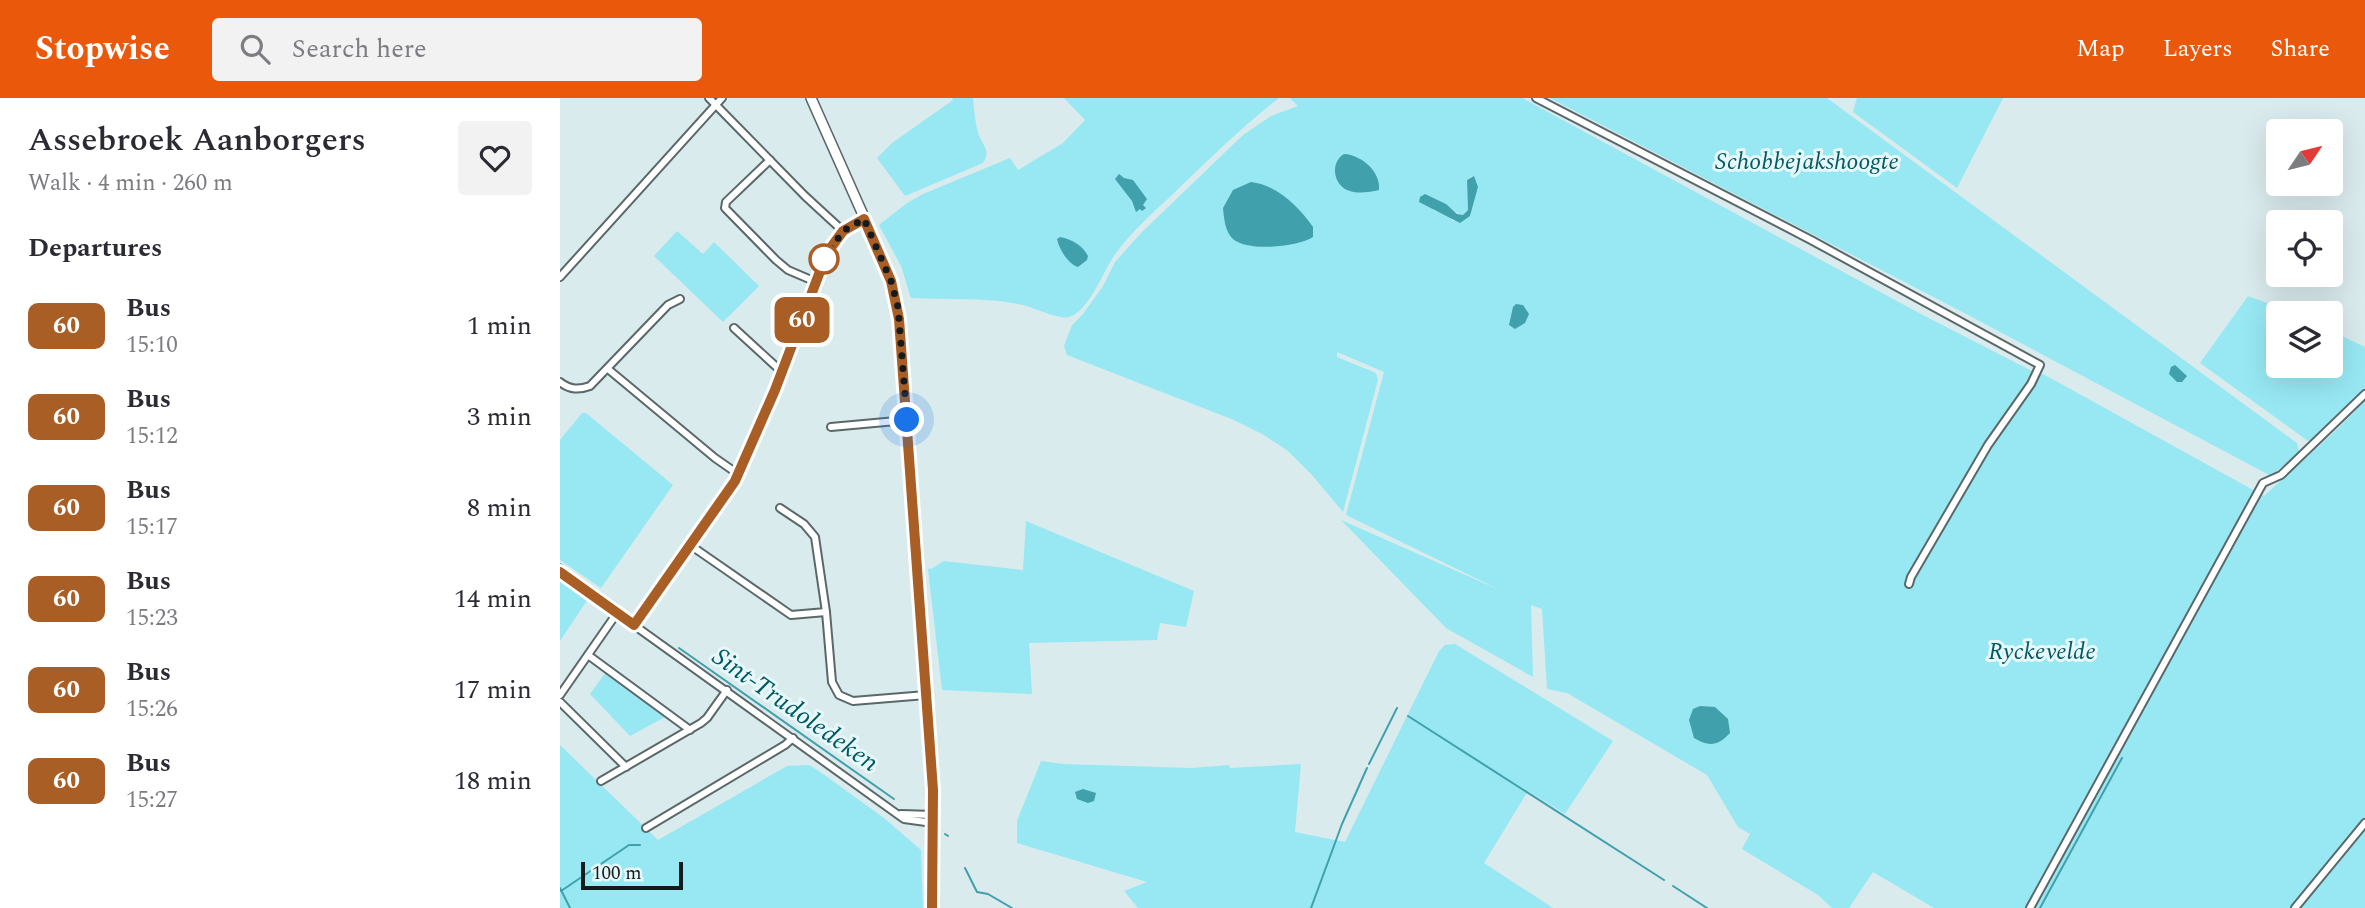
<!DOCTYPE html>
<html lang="en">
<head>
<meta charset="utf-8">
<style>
  :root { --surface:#fff; --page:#f2f2f3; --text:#2b2b33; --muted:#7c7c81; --accent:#ea580c }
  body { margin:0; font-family:Spectral,serif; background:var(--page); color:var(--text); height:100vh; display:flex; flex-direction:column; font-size:26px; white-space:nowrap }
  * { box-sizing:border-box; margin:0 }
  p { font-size:23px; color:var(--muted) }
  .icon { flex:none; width:38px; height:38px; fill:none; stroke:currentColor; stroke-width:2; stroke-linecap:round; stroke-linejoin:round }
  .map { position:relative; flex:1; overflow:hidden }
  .drawer { display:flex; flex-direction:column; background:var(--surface); width:560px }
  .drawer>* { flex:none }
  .badge { padding:0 14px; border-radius:10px; font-size:24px; line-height:46px }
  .needle { width:46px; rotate:55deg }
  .tools { position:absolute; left:1706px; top:21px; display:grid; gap:14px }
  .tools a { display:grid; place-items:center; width:77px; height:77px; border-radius:7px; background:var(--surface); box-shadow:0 7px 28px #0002; font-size:35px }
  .scale { position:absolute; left:21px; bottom:18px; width:102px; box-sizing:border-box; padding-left:7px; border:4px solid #151b1c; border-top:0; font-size:19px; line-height:24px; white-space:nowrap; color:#151b1c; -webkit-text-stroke:5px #e7f8fb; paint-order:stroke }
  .you { position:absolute; width:35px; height:35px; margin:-18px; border:5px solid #fff; border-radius:50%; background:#1a73e8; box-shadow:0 0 0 10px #1a73e833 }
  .map>.badge { position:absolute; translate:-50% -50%; box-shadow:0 0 0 4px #fff }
  h2 { padding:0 28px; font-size:26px; line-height:63px }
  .round { display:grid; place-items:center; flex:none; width:74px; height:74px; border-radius:7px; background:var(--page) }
  .summary { display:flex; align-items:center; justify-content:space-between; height:119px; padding:0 28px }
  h1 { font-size:33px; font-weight:600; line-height:52px }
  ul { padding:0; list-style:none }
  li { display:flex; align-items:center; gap:21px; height:91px; padding:0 28px }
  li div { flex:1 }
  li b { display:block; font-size:26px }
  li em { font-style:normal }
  li .badge { min-width:77px; font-weight:700; text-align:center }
  header { display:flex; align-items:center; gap:42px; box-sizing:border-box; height:98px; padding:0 35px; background:var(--accent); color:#fff }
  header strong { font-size:33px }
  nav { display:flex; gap:38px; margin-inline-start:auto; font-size:24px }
  .search { width:490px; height:63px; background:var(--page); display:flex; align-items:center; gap:18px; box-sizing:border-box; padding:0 24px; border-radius:7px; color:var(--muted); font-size:26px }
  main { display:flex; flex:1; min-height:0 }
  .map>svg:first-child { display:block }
  .green { fill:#97e8f3; fill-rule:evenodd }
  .water { fill:#40a0ac }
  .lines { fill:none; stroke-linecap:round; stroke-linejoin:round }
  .stream { stroke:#40a0ac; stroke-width:2 }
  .minor-casing { stroke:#5a686a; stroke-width:10 }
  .secondary-casing { stroke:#5a686a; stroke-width:12 }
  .minor { stroke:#fff; stroke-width:6 }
  .secondary { stroke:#fff; stroke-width:9 }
  .line-casing { stroke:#fff; stroke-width:16 }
  .line { stroke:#a85e24; stroke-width:10 }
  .walk { stroke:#151b1c; stroke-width:7; stroke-dasharray:0 12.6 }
  .stop-dot { fill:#fff; stroke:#a85e24; stroke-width:3.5 }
  .labels { text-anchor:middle; stroke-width:6; stroke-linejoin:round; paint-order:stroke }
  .park-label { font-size:24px; font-style:italic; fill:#035a63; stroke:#e7f8fb }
  .water-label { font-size:26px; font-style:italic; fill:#005861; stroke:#e7f8fb }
</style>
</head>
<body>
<header>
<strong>Stopwise</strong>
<div class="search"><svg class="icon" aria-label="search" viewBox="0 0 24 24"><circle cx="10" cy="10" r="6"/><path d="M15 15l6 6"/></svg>Search here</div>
<nav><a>Map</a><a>Layers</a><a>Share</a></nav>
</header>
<main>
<section class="drawer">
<div class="summary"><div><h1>Assebroek Aanborgers</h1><p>Walk · 4 min · 260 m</p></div><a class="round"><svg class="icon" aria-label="heart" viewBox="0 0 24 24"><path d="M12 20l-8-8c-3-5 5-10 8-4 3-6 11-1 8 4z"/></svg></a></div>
<h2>Departures</h2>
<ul>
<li><span class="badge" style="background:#a85e24;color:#fff">60</span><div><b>Bus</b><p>15:10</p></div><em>1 min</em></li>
<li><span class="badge" style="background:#a85e24;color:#fff">60</span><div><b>Bus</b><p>15:12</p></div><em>3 min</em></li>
<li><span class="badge" style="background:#a85e24;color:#fff">60</span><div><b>Bus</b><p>15:17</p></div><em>8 min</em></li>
<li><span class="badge" style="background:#a85e24;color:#fff">60</span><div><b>Bus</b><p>15:23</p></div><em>14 min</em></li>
<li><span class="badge" style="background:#a85e24;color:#fff">60</span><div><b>Bus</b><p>15:26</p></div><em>17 min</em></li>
<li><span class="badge" style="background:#a85e24;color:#fff">60</span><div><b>Bus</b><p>15:27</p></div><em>18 min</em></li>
</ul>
</section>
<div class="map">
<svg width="1805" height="810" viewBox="0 0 1805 810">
  <rect width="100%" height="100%" fill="#daebed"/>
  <g class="green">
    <path d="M392,0H413C414,10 415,24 418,34C421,47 432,51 423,65L345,98L317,60L332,45L393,2Z"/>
    <path d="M504,0H719C682,29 649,61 615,94C595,113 573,132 556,155C544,171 529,214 509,219C498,222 472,208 458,206C424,199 386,202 351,200L341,168L319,127L347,105L363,96L450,60L458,72L503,45L525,22Z"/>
    <path d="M730,0H962L1359,215L1472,273L1485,277L1704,398C1738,366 1774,337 1805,302V810H1374L1313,774L1289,810H1272L1258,797L1182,751L1190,736L1178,729L1147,677L1007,595L987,591L982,511L971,507L973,579L886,530L781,422L942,493L786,417L824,274L777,254V259L816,275L818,282L783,414L752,377L728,353L704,337L674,322L507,257L504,248L512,227L523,216L543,188L555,164L581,135L683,37L711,18L738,8ZM912,78L918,89L910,118L893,123L889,118L873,112L877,102C887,106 894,115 903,117L908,112L907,82Z"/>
    <path d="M990,0H1267L1737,345L1739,354L1711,378L1410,218Z"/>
    <path d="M1297,0H1443L1397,90L1293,14Z"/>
    <path d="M117,133L143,156L154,144L199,188L163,224L94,158Z"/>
    <path d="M1688,198L1734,215H1718V268H1771V233L1805,249V293L1754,342L1748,343L1640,265Z"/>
    <path d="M22,315H26L113,387L41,490L0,462V342Z"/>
    <path d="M466,423L634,493L626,529L600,525L597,542L469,545L472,596L382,592L368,471L373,470L384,463L463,472Z"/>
    <path d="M0,482L28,501L0,543Z"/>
    <path d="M895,546L1053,643L1005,716L968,693L924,765L993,810H578L564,793L587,784L457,745V723L481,663L503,666L632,670L669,667L670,670L741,666L735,734L785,744L879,553L885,547Z"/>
    <path d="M46,574L107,618L70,638L30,596Z"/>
    <path d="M0,647L98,742L227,668L249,667L259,673L324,720L361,752L363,810H0Z"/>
  </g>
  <g class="water">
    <path d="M784,56C801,57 821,73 819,92C810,94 799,96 790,93C774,89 769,65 784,56Z"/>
    <path d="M559,76L564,80L573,82L587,101L583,107L586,110L582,113L580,111L576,114L572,103L555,81Z"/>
    <path d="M914,78L918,89L910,118L900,125L859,104L860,99L865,96L886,106L897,116L903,117L908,112L907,82Z"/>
    <path d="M691,84C717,87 738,108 753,129V139C737,149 688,154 673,141C665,134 664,120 663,110L673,92Z"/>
    <path d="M500,139C512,141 523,148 528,158L527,162L518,169C508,166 499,151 497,141Z"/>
    <path d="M956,206L963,207L969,216L965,225L955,231L949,227L953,209Z"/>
    <path d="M1615,267L1627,278L1622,284H1617L1609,276L1611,269Z"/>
    <path d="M1140,608L1155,609L1168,621L1170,635C1158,648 1149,649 1134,640L1129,622L1133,611Z"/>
    <path d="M523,691L536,695L534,703L528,705L517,701L515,694Z"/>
  </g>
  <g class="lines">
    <g class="stream">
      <path d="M0,466L58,507"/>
      <path d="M119,550L334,701"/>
      <path d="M848,618L1104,782"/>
      <path d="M809,666L837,610"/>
      <path d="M385,736L388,738"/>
      <path d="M405,770L417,794L428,796L452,810"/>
      <path d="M1113,788L1147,810"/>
      <path d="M0,790L10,810"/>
      <path d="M1,793L69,747H80"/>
      <path d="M751,810L782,726L807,670"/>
      <path d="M1480,810L1562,660"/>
    </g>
    <g class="minor-casing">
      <g id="minor">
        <path d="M149,0L245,98L283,133"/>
        <path d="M976,0L1251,142L1480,267L1471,286L1428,347L1351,479L1349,486"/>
        <path d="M210,62L166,104L165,110L216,162L228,172L256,184"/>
        <path d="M0,179L162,0"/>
        <path d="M174,230L222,274"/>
        <path d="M48,271L155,360L178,376"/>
        <path d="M0,284C10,292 19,292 30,288L108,207L120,201"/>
        <path d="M271,329L347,322"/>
        <path d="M220,410L244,426L255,439L266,514L272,584L279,597L293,603L366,597"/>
        <path d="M130,447L231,517L266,514"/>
        <path d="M0,474L344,721L373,725"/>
        <path d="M74,527L175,383L215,292L267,155L283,133L304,121"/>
        <path d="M28,557L130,632"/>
        <path d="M0,597L57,515"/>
        <path d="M0,604L66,669"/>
        <path d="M41,683L141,625L147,620L167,592"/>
        <path d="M341,716L374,717"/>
        <path d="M86,730L225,647L233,640"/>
        <path d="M1470,810L1703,385L1721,377L1805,296"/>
        <path d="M1735,810L1805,725"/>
      </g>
    </g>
    <g class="secondary-casing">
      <path id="secondary" d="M251,0L320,155L338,209L373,692L372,810"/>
    </g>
    <use href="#minor" class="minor"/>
    <use href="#secondary" class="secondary"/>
  </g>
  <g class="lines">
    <g class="line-casing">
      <path id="line" d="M0,474L74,527L175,383L215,292L267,155L283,133L304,121L331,183L339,221L373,692L372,810"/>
    </g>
    <use href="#line" class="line"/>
    <path class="walk" d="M264,161L283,133L304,121L331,183L338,209L347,322"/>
  </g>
  <circle class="stop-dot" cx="264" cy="161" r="14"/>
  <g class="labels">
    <g class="park-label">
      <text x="1247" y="71">Schobbejakshoogte</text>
      <text x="1482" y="561">Ryckevelde</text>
    </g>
    <g class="water-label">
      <text transform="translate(236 611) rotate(35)" y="9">Sint-Trudoledeken</text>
    </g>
  </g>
</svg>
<div class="tools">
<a><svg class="needle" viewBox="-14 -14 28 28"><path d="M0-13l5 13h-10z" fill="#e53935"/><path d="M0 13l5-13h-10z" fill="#7c7c81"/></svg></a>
<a><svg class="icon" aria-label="locate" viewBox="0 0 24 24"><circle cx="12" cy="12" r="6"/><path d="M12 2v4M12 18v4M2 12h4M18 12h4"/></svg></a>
<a><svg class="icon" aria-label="layers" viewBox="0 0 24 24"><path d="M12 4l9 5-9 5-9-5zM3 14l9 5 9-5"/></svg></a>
</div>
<div class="scale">100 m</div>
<div class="you" style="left:347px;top:322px"></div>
<b class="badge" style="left:242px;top:222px;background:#a85e24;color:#fff">60</b>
</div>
</main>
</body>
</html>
